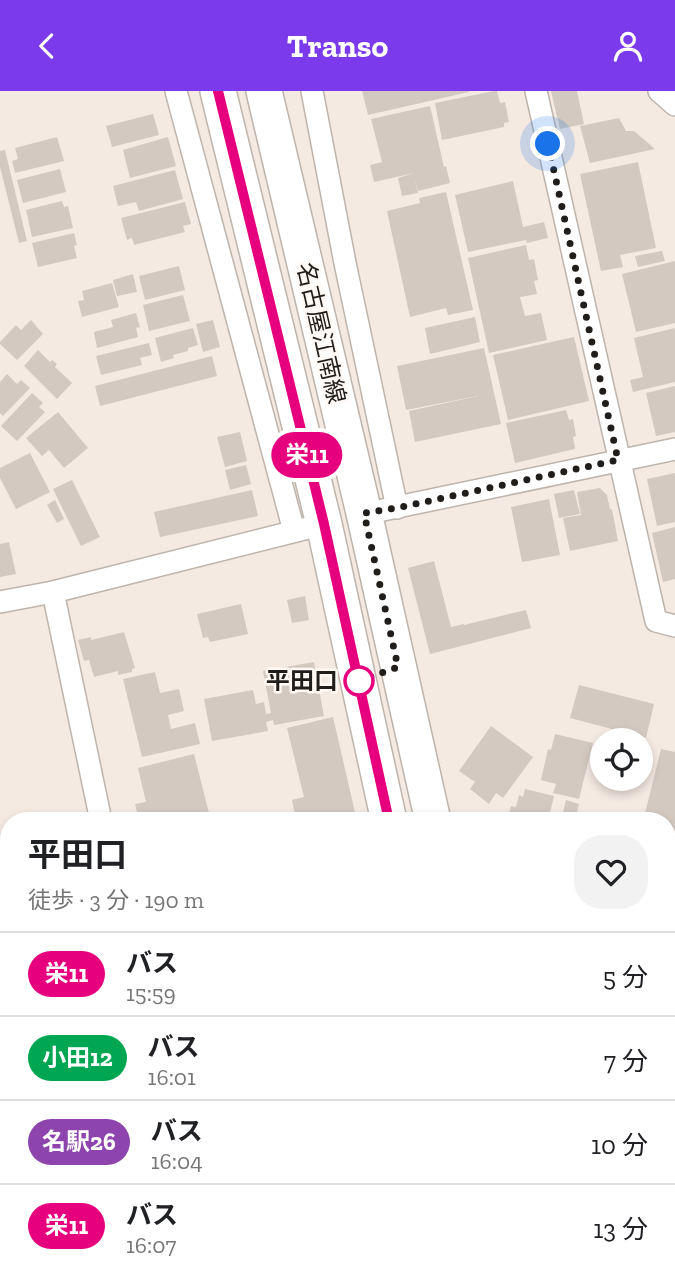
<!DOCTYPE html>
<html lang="ja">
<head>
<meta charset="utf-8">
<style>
  :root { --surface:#fff; --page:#f2f2f2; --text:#202124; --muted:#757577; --line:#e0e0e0; --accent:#7c3aed }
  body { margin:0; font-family:"Zilla Slab","Noto Sans JP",serif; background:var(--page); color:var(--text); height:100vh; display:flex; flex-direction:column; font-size:26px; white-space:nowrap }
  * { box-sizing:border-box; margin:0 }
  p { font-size:23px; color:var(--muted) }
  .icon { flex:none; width:38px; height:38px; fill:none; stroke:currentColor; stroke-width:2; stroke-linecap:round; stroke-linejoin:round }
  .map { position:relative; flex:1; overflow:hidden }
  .details { position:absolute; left:0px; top:721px; width:676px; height:469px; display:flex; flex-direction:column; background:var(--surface); border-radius:28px 28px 0 0; box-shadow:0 4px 10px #0003 }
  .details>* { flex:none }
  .badge { padding:0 14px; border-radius:23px; font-size:24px; line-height:46px }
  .buttons { position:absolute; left:590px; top:637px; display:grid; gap:14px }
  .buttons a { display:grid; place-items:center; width:63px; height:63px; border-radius:50%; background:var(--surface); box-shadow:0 4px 10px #0003; font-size:35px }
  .you { position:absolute; width:35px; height:35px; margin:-18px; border:5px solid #fff; border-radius:50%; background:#1a73e8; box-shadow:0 0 0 10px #1a73e833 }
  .map>.badge { position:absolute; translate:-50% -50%; box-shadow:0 0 0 4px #fff }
  .round { display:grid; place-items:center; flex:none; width:74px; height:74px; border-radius:28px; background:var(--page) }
  .headline { display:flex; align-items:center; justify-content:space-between; height:119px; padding:0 28px }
  h1 { font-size:33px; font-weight:700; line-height:52px }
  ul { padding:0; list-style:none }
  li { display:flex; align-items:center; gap:21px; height:84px; padding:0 28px; border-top:2px solid var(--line) }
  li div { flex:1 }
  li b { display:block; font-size:26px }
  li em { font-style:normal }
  li .badge { min-width:77px; font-weight:700; text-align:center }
  header { display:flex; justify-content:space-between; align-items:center; height:91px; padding:0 28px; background:var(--accent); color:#fff; font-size:32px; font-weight:700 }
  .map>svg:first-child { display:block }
  .building { fill:#d3c9c1 }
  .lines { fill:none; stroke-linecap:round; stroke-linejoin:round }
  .street-casing { stroke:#beb4ac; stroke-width:24 }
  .secondary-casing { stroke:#beb4ac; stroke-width:33 }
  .primary-casing { stroke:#beb4ac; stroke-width:38 }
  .street { stroke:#fff; stroke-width:21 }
  .secondary { stroke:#fff; stroke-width:30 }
  .primary { stroke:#fff; stroke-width:35 }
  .line-casing { stroke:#fff; stroke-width:16 }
  .line { stroke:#e6007e; stroke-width:10 }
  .walk { stroke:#211d1b; stroke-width:7; stroke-dasharray:0 12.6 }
  .stop-dot { fill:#fff; stroke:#e6007e; stroke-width:3.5 }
  .labels { text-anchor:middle; stroke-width:5; stroke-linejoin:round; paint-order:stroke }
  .street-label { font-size:24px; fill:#211d1b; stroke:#fff8f3 }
  .stop-label { font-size:24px; font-weight:bold; fill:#211d1b; stroke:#fff8f3; text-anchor:end }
</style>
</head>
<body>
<header><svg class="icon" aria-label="back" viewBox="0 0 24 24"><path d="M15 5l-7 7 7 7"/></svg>Transo<svg class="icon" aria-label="person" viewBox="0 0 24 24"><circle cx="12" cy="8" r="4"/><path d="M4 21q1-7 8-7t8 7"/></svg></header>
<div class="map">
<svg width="675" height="1190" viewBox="0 0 675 1190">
  <rect width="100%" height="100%" fill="#f5eae2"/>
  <g class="building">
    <path d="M362,0H469V1L368,24Z"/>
    <path d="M494,0H497L500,12L505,11L509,31L504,32V36L442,49L435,12Z"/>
    <path d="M551,0H577L584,33L560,38Z"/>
    <path d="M430,15L444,76L446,75L450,92L418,100L414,86L418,102L402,105L398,87L414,82L374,91L370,74L382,71L371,28Z"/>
    <path d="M153,23L159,44L112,56L106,35Z"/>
    <path d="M619,27L626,40H634L655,58L590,72L580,35Z"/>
    <path d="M57,46L64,70L15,82L12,70L18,68L15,57Z"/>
    <path d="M168,46L176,75L130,87L123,59Z"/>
    <path d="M5,59L27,150L19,152L0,76V60Z"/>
    <path d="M638,71L656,157L620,164L623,176L601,180L580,83Z"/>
    <path d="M60,78L66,101L23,112L17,89Z"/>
    <path d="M175,79L183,108L139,120L136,111L118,115L113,95Z"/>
    <path d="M513,90L523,136L544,131L548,147L527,152L526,149L468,161L455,104Z"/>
    <path d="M446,101L473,219L448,224L446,217L410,226L387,120L420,112L419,107Z"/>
    <path d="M62,110L64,116L68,115L73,137L32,146L26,119Z"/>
    <path d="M185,111L191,133L183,135L185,141L134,154L132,147L127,149L121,127Z"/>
    <path d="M74,142L77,154L74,155L77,167L38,176L32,152Z"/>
    <path d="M526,154L529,169L534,168L538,189L534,190L537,203L520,206L525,225L541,222L547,249L489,262L468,167Z"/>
    <path d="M662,160L665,170L638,176L635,165Z"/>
    <path d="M675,170V232L636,241L622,183Z"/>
    <path d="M179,175L185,199L145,209L139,185Z"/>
    <path d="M133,183L137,201L117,205L113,189Z"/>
    <path d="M112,192L119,216L82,226L78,210L84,209L82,200Z"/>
    <path d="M183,204L190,230L149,240L143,214Z"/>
    <path d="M136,222L140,236L136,237L138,246L97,257L94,241L113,236L111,229Z"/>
    <path d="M475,226L480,251L430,263L425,237Z"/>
    <path d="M31,229L43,243L17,269L0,253V251L16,234L21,239Z"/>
    <path d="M213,229L220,256L203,261L196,233Z"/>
    <path d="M193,237L198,254L188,257V260L173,264L174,267L161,271L155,247Z"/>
    <path d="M675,237V291L633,301L630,289L643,286L634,247Z"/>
    <path d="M574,246L589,310L508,329L493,264Z"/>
    <path d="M149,252L152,264L140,267L142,274L101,284L96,265Z"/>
    <path d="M484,257L501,333L415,351L409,320L483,304L406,319L397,275Z"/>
    <path d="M38,259L50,271L52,269L57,273L55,276L72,292L57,308L24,275Z"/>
    <path d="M212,265L217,285L100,315L95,295Z"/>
    <path d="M7,283L17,293L21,289L30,297L3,325L0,322V291Z"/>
    <path d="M675,295V341L656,345L646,302Z"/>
    <path d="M32,302L43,312L39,316L45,321L17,350L1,335Z"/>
    <path d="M566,319L569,329L573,328L576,345L573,346L575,358L515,372L506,332Z"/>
    <path d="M58,321L88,357L64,377L49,359L42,365L26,347Z"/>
    <path d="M240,341L247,370L225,376L217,346Z"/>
    <path d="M30,362L50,401L16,418L0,387V377Z"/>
    <path d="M246,374L251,393L230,399L225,379Z"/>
    <path d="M675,382V431L657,435L647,388Z"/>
    <path d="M72,389L100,446L81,455L53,398Z"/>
    <path d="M600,397L607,404L610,418H612L618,450L570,460L563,427L581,424L577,401Z"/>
    <path d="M252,399L258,425L160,446L154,421Z"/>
    <path d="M574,399L580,423L559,427L554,403Z"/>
    <path d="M549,408L560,464L522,471L511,416Z"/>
    <path d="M55,409L64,428L57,432L47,414Z"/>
    <path d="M675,436V488L663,491L652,442Z"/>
    <path d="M9,451L16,483L0,486V453Z"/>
    <path d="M434,470L451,536L464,533V534L526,519L531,537L430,563L408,477Z"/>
    <path d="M305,505L309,529L292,532L287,509Z"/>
    <path d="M241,513L248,543L210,551L208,546L203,547L197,523Z"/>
    <path d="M124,541L135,577L132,578V581L118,584V580L94,586L89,569L84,570L78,549L91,546V549Z"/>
    <path d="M314,571L324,625L274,634L273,629L266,631L268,640L212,650L204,608L253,599L256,613L264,611L266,623L271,622L263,580Z"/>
    <path d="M155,581L160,602L179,598L184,620L168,624L171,638L195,632L200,653L142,666L123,588Z"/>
    <path d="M579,594L654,613L646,647L570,627Z"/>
    <path d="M333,626L357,730H296L292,709L304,706L287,637Z"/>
    <path d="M491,635L533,666L503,707L496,702L489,713L470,698L475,691L459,680Z"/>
    <path d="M555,643L593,652L579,708L553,702L556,693L541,689L548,658L551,659Z"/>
    <path d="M661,658L675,661V775L667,773V730H643Z"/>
    <path d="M194,663L211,730H136L135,726L138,725L135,713L146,711L138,677Z"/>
    <path d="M525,698L554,705L548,730H508L511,715L516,716L519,704L523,706Z"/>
    <path d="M566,709L579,713L575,730H561Z"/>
    <path d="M9,996V1045L0,1047V998Z"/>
    <path d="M675,1049V1095L667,1086V1057Z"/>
    <path d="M9,1095V1140L0,1142V1097Z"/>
    <path d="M97,1181H137L116,1190H100Z"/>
    <path d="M266,1181H279L284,1190H252Z"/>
    <path d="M295,1181H343L349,1190H300Z"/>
  </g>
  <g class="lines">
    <g class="street-casing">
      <g id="street">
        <path d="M176,0L294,440"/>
        <path d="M312,0L345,172L397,417"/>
        <path d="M536,0L656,530L675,535"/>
        <path d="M659,0L675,14"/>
        <path d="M383,419L675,358"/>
        <path d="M53,501L101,730"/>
        <path d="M0,511L53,501L308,437"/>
        <path d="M667,1120L675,1128"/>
        <path d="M0,1182L9,1177"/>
        <path d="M177,1190V1181"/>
      </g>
    </g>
    <g class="secondary-casing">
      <g id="secondary">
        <path d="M667,822L675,824"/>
        <path d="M0,864L9,862"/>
      </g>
    </g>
    <g class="primary-casing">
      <g id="primary">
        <path d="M218,0L324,433L389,730"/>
        <path d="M264,0L364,422L433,730"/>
        <path d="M440,1190L441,1181"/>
        <path d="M479,1190L480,1181"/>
      </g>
    </g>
    <use href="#street" class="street"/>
    <use href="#secondary" class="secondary"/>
    <use href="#primary" class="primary"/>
  </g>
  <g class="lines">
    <g class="line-casing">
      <path id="line" d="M218,0L324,433L389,730"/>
    </g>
    <use href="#line" class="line"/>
    <path class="walk" d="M359,590L398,576L364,422L397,417L618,369L548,53"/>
  </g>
  <circle class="stop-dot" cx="359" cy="590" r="14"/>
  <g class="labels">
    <g class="street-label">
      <text transform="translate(321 242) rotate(77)" y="8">名古屋江南線</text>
    </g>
    <g class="stop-label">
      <text x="338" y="598">平田口</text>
    </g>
  </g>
</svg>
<div class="buttons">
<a><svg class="icon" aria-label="locate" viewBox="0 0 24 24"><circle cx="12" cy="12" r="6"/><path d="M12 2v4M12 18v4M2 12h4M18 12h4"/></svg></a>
</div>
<div class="you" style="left:548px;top:53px"></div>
<b class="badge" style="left:307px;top:364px;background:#e6007e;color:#fff">栄11</b>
<section class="details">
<div class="headline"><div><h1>平田口</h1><p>徒歩 · 3 分 · 190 m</p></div><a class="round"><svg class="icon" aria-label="heart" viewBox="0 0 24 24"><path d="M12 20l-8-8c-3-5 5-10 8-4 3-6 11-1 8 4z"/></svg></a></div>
<ul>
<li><span class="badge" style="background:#e6007e;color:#fff">栄11</span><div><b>バス</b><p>15:59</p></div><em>5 分</em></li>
<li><span class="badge" style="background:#00a651;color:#fff">小田12</span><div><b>バス</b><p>16:01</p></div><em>7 分</em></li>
<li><span class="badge" style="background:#8e44ad;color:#fff">名駅26</span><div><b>バス</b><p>16:04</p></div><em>10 分</em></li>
<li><span class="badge" style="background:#e6007e;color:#fff">栄11</span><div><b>バス</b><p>16:07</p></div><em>13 分</em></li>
</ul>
</section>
</div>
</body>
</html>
